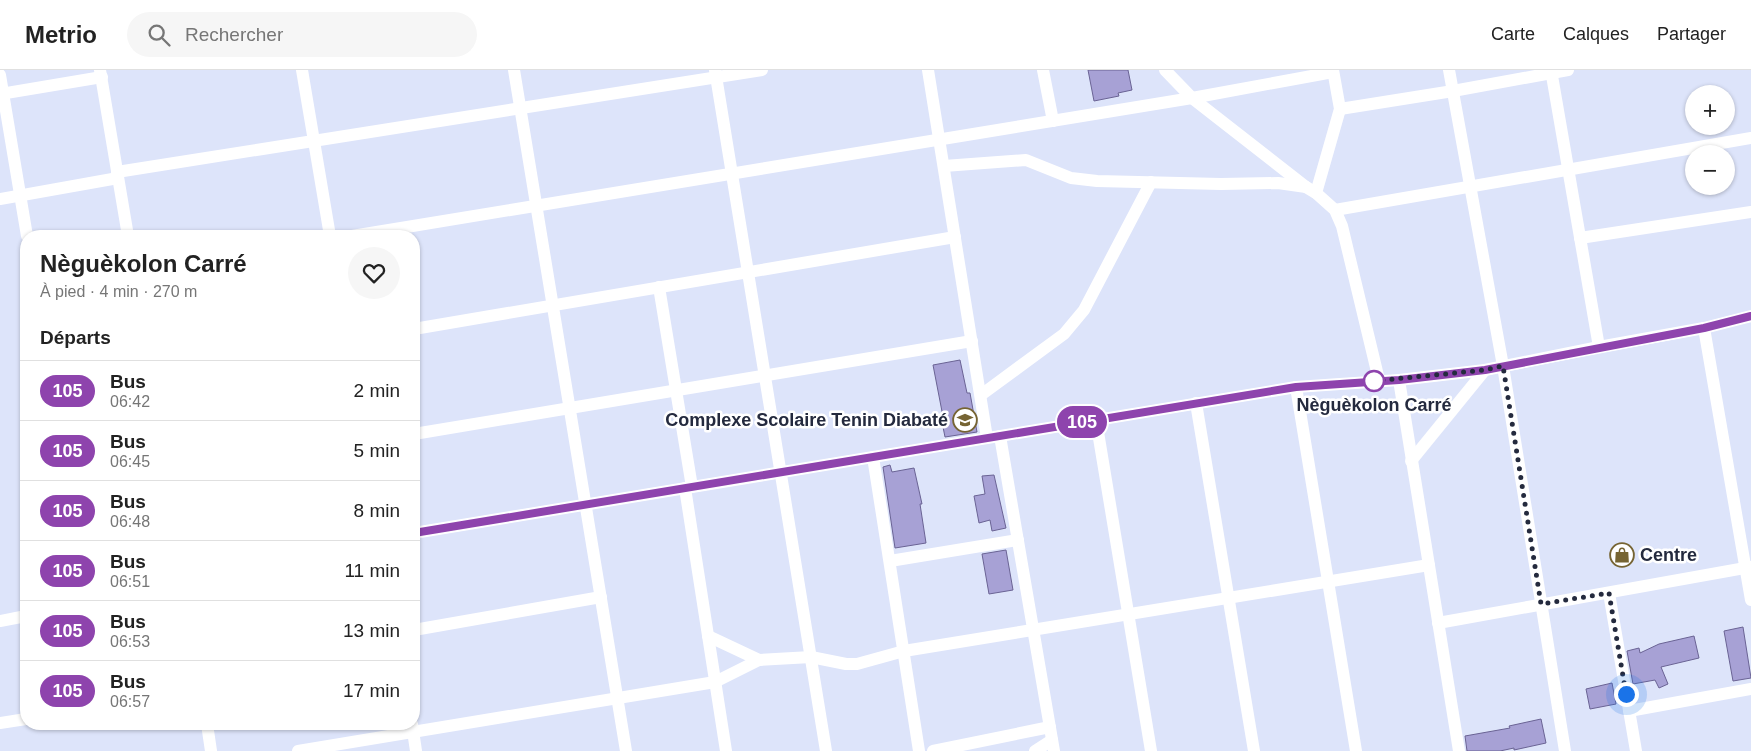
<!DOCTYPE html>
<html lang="fr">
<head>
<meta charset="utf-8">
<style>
  :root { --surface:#fff; --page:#f6f6f6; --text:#222; --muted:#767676; --line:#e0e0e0 }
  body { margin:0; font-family:Arial,sans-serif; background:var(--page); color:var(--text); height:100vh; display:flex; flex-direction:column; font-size:19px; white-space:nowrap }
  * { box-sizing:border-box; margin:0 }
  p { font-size:16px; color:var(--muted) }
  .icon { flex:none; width:28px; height:28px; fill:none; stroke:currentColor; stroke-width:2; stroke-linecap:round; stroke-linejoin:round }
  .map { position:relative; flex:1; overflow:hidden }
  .panel { position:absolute; left:20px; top:160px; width:400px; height:500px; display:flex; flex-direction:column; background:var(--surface); border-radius:20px; box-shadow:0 1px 4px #0004 }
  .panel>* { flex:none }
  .badge { padding:0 10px; border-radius:16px; font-size:18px; line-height:32px }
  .tools { position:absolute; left:1685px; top:15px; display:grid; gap:10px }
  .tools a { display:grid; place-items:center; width:50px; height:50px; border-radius:50%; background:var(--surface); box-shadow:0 1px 4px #0004; font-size:25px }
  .you { position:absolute; width:25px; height:25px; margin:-12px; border:4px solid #fff; border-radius:50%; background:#1a73e8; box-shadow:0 0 0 8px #1a73e833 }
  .map>.badge { position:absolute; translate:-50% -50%; box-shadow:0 0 0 2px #fff }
  h2 { padding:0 20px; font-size:19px; line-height:45px }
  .round { display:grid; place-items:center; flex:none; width:52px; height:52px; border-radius:26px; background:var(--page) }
  .headline { display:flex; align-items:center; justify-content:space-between; height:85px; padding:0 20px }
  h1 { font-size:24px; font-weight:700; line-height:38px }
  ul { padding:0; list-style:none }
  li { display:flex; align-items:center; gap:15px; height:60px; padding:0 20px; border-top:1px solid var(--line) }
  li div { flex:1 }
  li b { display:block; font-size:19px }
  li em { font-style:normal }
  li .badge { min-width:55px; font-weight:700; text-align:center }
  header { display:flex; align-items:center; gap:30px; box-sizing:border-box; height:70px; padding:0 25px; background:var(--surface); border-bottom:1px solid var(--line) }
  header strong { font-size:24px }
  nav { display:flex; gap:28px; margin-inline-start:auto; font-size:18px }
  .search { width:350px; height:45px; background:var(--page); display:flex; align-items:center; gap:12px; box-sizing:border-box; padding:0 18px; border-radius:28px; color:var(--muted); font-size:19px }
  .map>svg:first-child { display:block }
  .building { fill:#a7a1d5; stroke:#6a6394 }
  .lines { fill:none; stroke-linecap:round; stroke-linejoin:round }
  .minor { stroke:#fff; stroke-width:12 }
  .line-casing { stroke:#fff; stroke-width:11 }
  .line { stroke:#8e44ad; stroke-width:8 }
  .walk { stroke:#242a3e; stroke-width:5; stroke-dasharray:0 9 }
  .stop-dot { fill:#fff; stroke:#8e44ad; stroke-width:2.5 }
  .labels { text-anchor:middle; stroke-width:5; stroke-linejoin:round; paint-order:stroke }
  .stop-label { font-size:18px; font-weight:bold; fill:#242a3e; stroke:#fff }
  .poi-label { font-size:18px; font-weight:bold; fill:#242a3e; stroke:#fff; text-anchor:end }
</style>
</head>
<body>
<header>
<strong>Metrio</strong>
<div class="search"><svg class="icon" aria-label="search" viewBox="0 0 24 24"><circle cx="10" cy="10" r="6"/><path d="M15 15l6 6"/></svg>Rechercher</div>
<nav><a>Carte</a><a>Calques</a><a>Partager</a></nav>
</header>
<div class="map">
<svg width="1751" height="681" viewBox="0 0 1751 681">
  <rect width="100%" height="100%" fill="#dde4fa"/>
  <g class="building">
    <path d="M1088,0H1128L1132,20L1118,23L1119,26L1094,31Z"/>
    <path d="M960,290L967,323H970L977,362L945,367L943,357H945L933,295Z"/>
    <path d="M890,395L892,402L914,398L922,434H920L926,473L895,478L883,397Z"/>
    <path d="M994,405L1006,458L992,461L990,450L979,453L974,426L985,424L982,406Z"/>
    <path d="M1006,480L1013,520L989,524L982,484Z"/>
    <path d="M1743,557L1751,608L1733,611L1724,561Z"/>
    <path d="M1694,566L1699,588L1661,597L1668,614L1659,618L1655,610L1633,614L1627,581L1639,578L1640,583L1659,574Z"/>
    <path d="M1612,613L1616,634L1590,639L1586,619Z"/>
    <path d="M1541,649L1546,673L1514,680V678L1500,681H1467L1465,666L1510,658L1509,656Z"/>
  </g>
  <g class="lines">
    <g class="minor">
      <path d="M100,0L128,166"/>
      <path d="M302,0L330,166"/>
      <path d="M514,0L626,681"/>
      <path d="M715,0L826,681"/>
      <path d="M928,0L987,368"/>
      <path d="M1043,0L1053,51"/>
      <path d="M1165,0L1192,28L1306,117"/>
      <path d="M1449,0L1503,296L1565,681"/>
      <path d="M1551,0L1599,277"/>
      <path d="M0,5L27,166"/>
      <path d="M0,24L102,7"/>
      <path d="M1340,39L1453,21L1568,0"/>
      <path d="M944,96L1026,90L1071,108L1097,111L1221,114L1278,113L1306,117L1316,123L1335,140L1342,156L1379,310"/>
      <path d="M117,102L762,0"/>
      <path d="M1316,123L1340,39L1333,0"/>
      <path d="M0,129L118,108"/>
      <path d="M1335,140L1751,68"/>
      <path d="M352,166L1192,28L1333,2"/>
      <path d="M1580,168L1751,142"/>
      <path d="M659,217L692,417"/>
      <path d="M1704,258L1751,530"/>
      <path d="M414,259L955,167"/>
      <path d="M1399,310L1459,681"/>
      <path d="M1296,317L1356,681"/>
      <path d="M981,325L1064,264L1084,240L1151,112"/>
      <path d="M1196,333L1254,681"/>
      <path d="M1096,350L1151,681"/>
      <path d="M414,364L972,271"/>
      <path d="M1000,366L1054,681"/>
      <path d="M873,387L919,681"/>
      <path d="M1411,391L1485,300"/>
      <path d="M685,418L726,681"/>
      <path d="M414,463L1296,317L1399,310L1485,300L1599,277L1704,258L1751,246"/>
      <path d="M890,491L1018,470"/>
      <path d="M1609,523L1636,681"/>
      <path d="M0,551L26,546"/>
      <path d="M1438,553L1751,497"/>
      <path d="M414,560L601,527"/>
      <path d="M708,566L759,590"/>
      <path d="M1629,641L1751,619"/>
      <path d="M0,653L26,649"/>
      <path d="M207,654L211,681"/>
      <path d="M412,654L416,681"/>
      <path d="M298,681L715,612L759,590L811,587L846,594H857L904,581L1429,495"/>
      <path d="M933,681L1050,657"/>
      <path d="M1035,681L1052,670"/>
    </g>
  </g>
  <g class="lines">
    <g class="line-casing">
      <path id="line" d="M414,463L1296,317L1399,310L1485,300L1704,258L1751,246"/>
    </g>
    <use href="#line" class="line"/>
    <path class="walk" d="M1374,311L1485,300L1503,296L1541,534L1609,523L1626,624"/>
  </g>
  <defs>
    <g id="school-ring" transform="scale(1.25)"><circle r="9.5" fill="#fff" stroke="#766433" stroke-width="1.5"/><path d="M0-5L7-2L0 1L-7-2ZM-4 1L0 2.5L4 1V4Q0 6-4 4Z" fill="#766433"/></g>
    <g id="shop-ring" transform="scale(1.25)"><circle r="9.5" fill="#fff" stroke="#766433" stroke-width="1.5"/><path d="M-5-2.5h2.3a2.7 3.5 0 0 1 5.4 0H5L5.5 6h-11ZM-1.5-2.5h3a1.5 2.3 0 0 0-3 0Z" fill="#766433"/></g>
  </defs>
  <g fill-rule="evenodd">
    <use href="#school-ring" x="965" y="350"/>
    <use href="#shop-ring" x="1622" y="485"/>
  </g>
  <circle class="stop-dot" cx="1374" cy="311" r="10"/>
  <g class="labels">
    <g class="stop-label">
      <text x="1374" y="341">Nèguèkolon Carré</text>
    </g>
    <g class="poi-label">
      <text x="948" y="356">Complexe Scolaire Tenin Diabaté</text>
      <text x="1640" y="491" text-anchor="start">Centre</text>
    </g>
  </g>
</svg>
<div class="tools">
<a>+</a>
<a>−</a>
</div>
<div class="you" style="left:1626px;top:624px"></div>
<b class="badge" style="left:1082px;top:352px;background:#8e44ad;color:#fff">105</b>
<section class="panel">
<div class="headline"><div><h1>Nèguèkolon Carré</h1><p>À pied · 4 min · 270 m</p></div><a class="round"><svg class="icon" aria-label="heart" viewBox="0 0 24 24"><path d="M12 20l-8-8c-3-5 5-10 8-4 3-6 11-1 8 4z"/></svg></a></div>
<h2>Départs</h2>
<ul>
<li><span class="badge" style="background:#8e44ad;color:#fff">105</span><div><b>Bus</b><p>06:42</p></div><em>2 min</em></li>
<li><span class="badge" style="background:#8e44ad;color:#fff">105</span><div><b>Bus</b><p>06:45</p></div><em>5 min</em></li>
<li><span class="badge" style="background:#8e44ad;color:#fff">105</span><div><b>Bus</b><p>06:48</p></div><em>8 min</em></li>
<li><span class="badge" style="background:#8e44ad;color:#fff">105</span><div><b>Bus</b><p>06:51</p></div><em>11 min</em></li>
<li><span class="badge" style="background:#8e44ad;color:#fff">105</span><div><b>Bus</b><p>06:53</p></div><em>13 min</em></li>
<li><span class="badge" style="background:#8e44ad;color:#fff">105</span><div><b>Bus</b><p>06:57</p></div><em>17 min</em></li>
</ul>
</section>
</div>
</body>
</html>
